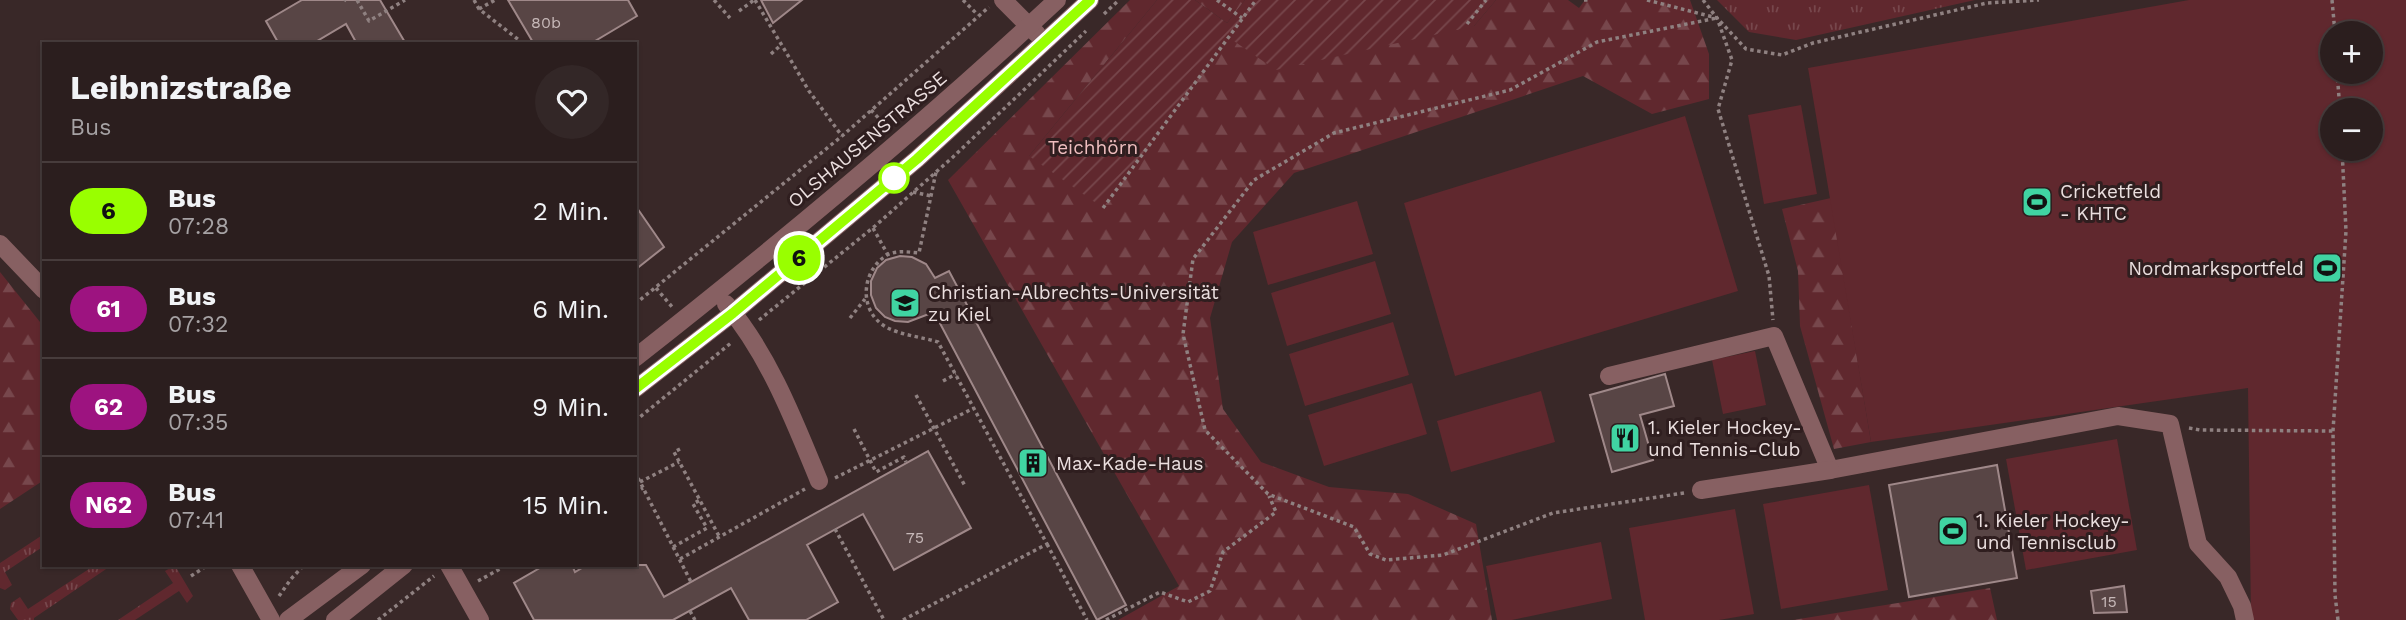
<!DOCTYPE html>
<html lang="de">
<head>
<meta charset="utf-8">
<style>
  :root { --surface:#2b1e1e; --page:#332727; --text:#f1f3f6; --muted:#a6a2a4; --line:#473c3c }
  body { margin:0; font-family:"Work Sans",sans-serif; background:var(--page); color:var(--text); height:100vh; display:flex; flex-direction:column; font-size:26px; white-space:nowrap }
  * { box-sizing:border-box; margin:0 }
  p { font-size:23px; color:var(--muted) }
  .icon { flex:none; width:38px; height:38px; fill:none; stroke:currentColor; stroke-width:2; stroke-linecap:round; stroke-linejoin:round }
  .map { position:relative; flex:1; overflow:hidden }
  .details { position:absolute; left:42px; top:42px; width:595px; height:525px; display:flex; flex-direction:column; background:var(--surface); border-radius:0px; box-shadow:0 2px 5px #0004,0 0 0 2px var(--line) }
  .details>* { flex:none }
  .badge { padding:0 14px; border-radius:23px; font-size:24px; line-height:46px }
  .controls { position:absolute; left:2320px; top:21px; display:grid; gap:14px }
  .controls a { display:grid; place-items:center; width:63px; height:63px; border-radius:50%; background:var(--surface); box-shadow:0 2px 5px #0004,0 0 0 2px var(--line); font-size:35px }
  .map>.badge { position:absolute; translate:-50% -50%; box-shadow:0 0 0 4px #fff }
  .round { display:grid; place-items:center; flex:none; width:74px; height:74px; border-radius:37px; background:var(--page) }
  .head { display:flex; align-items:center; justify-content:space-between; height:119px; padding:0 28px }
  h1 { font-size:33px; font-weight:700; line-height:52px }
  ul { padding:0; list-style:none }
  li { display:flex; align-items:center; gap:21px; height:98px; padding:0 28px; border-top:2px solid var(--line) }
  li div { flex:1 }
  li b { display:block; font-size:26px }
  li em { font-style:normal }
  li .badge { min-width:77px; font-weight:700; text-align:center }
  .map>svg:first-child { display:block }
  .grass { fill:url(#grass-tufts) }
  .forest { fill:url(#forest-firs) }
  .garden { fill:url(#garden-furrows) }
  .pitch { fill:#60282e; fill-rule:evenodd }
  .building { fill:#584545; stroke:#9f8889; stroke-width:2 }
  .lines { fill:none; stroke-linecap:round; stroke-linejoin:round }
  .path { stroke:#8f8181; stroke-width:3.5; stroke-dasharray:3.5 3.5; stroke-linecap:butt }
  .minor { stroke:#876062; stroke-width:18 }
  .line-casing { stroke:#fff; stroke-width:16 }
  .line { stroke:#9f0; stroke-width:10 }
  .stop-dot { fill:#fff; stroke:#9f0; stroke-width:3.5 }
  .labels { text-anchor:middle; stroke-width:6; stroke-linejoin:round; paint-order:stroke }
  .number-label { font-size:16px; fill:#c6b8b8 }
  .street-label { font-size:19px; fill:#ebdfdf; stroke:#2f1e1f }
  .park-label { font-size:19px; fill:#efbebf; stroke:#2f1e1f }
  .poi-label { font-size:19px; fill:#ebdfdf; stroke:#2f1e1f; text-anchor:start }
</style>
</head>
<body>
<div class="map">
<svg width="2406" height="620" viewBox="0 0 2406 620">
  <defs>
    <pattern id="grass-tufts" width="24" height="20" patternUnits="userSpaceOnUse" patternTransform="scale(1.75)"><rect width="24" height="20" fill="#60282e"/><path d="M3 7l-1-3M5 7V3M7 7l1-3M15 17l-1-3M17 17v-4M19 17l1-3" fill="none" stroke="#77474c"/></pattern>
    <pattern id="forest-firs" width="22" height="20" patternUnits="userSpaceOnUse" patternTransform="scale(1.75)"><rect width="22" height="20" fill="#60282e"/><path d="M5 1l3.5 6h-7zM16 11l3.5 6h-7z" fill="#77474c"/></pattern>
    <pattern id="garden-furrows" width="10" height="10" patternUnits="userSpaceOnUse" patternTransform="scale(1.75)"><rect width="10" height="10" fill="#60282e"/><path d="M-1 1l2-2M0 10L10 0M9 11l2-2" fill="none" stroke="#77474c"/></pattern>
  </defs>
  <rect width="100%" height="100%" fill="#392828"/>
  <g class="grass">
    <path d="M1717,0H1975L1796,40L1749,32Z"/>
    <path d="M44,534V546L5,572L12,585L5,590L0,588V563Z"/>
    <path d="M95,565H112L34,618V620H18L10,609L11,603L20,597L28,609Z"/>
    <path d="M172,567L177,569L193,596L187,603L179,591L135,620H118L173,583L165,571Z"/>
  </g>
  <g class="forest">
    <path d="M1130,0H1157L1029,156L1229,37L1474,26L1496,0H1568L1579,8L1585,0H1690L1709,54V99L1652,114L1583,76L1294,173L1232,242L1210,318L1223,409L1261,462L1329,487L1408,494L1476,524L1492,620H1118L1179,586L948,180Z"/>
    <path d="M1195,0H1245L1227,23Z"/>
    <path d="M1831,198L1871,442L1834,449L1800,326L1798,271L1782,209Z"/>
    <path d="M0,272L44,327V480L0,509Z"/>
    <path d="M1990,588L1997,620H1793Z"/>
  </g>
  <path class="garden" d="M1157,0H1195L1227,23L1245,0H1496L1474,26L1276,70L1228,37L1103,208L1029,156Z"/>
  <g class="pitch">
    <path d="M2189,0H2406V620H2251L2248,388L1871,442L1808,68ZM2333,33H2371V72H2333ZM2333,110H2371V149H2333Z"/>
    <path d="M1801,105L1817,194L1764,204L1748,115Z"/>
    <path d="M1685,116L1738,291L1455,376L1404,203Z"/>
    <path d="M1357,201L1373,254L1268,285L1253,232Z"/>
    <path d="M1375,261L1391,314L1287,346L1271,293Z"/>
    <path d="M1393,322L1409,375L1305,406L1289,354Z"/>
    <path d="M1755,351L1766,405L1723,414L1712,360Z"/>
    <path d="M1412,383L1427,434L1324,466L1308,415Z"/>
    <path d="M1541,391L1555,442L1451,472L1437,421Z"/>
    <path d="M2117,439L2137,550L2026,570L2006,459Z"/>
    <path d="M1869,485L1888,590L1781,609L1763,504Z"/>
    <path d="M1735,509L1754,614L1719,620H1645L1629,528Z"/>
    <path d="M1601,542L1612,599L1512,620H1497L1486,566Z"/>
  </g>
  <g class="building">
    <path d="M302,0H380L406,44H357L346,24L312,44H279L266,21Z"/>
    <path d="M508,0H628L637,16L590,44H534Z"/>
    <path d="M761,0H802L773,23Z"/>
    <path d="M635,205L664,247L635,270Z"/>
    <path d="M900,256L912,257L926,264L935,278L949,271L1126,605L1097,620L934,312L908,322L895,321L885,317L876,308L871,295V281L877,268L886,260Z"/>
    <path d="M1665,374L1674,406L1640,415L1653,460L1612,472L1590,395Z"/>
    <path d="M928,451L971,528L894,570L863,514L807,545L838,602L806,620H749L731,588L673,620H534L514,583L545,565H572L575,572L587,565H646L664,597Z"/>
    <path d="M1997,465L2017,578L1909,597L1889,485Z"/>
    <path d="M2124,586L2127,612L2094,613L2091,591Z"/>
  </g>
  <g class="lines">
    <g class="path">
      <path d="M357,0L369,21L405,0"/>
      <path d="M474,0L479,9L524,44"/>
      <path d="M714,0L730,18"/>
      <path d="M755,0L809,91L842,136"/>
      <path d="M963,0L978,15"/>
      <path d="M1217,0L1242,18"/>
      <path d="M1584,0H1588"/>
      <path d="M1647,0L1717,18L1746,49L1782,55L1813,43L1987,3L2039,0"/>
      <path d="M1703,0L1717,18L1732,60L1718,109L1769,276L1773,320"/>
      <path d="M2332,0L2335,33"/>
      <path d="M344,1L345,0"/>
      <path d="M479,9L495,0"/>
      <path d="M739,11L754,0"/>
      <path d="M1104,14L1119,0"/>
      <path d="M1467,24L1486,0"/>
      <path d="M771,54L781,45"/>
      <path d="M2337,72L2340,110"/>
      <path d="M871,110L885,125"/>
      <path d="M913,192L931,196"/>
      <path d="M1103,208L1256,0"/>
      <path d="M873,228L888,255"/>
      <path d="M656,288L673,308"/>
      <path d="M635,304L842,136L989,7"/>
      <path d="M850,318L865,299"/>
      <path d="M759,320L875,226L953,157L1086,31"/>
      <path d="M943,381L956,374"/>
      <path d="M916,395L965,486"/>
      <path d="M635,421L731,343"/>
      <path d="M2189,428L2200,430L2333,431"/>
      <path d="M854,429L876,472L904,457L906,462"/>
      <path d="M680,449L674,452L719,536"/>
      <path d="M635,472L691,582"/>
      <path d="M835,478L974,408"/>
      <path d="M640,482L679,462"/>
      <path d="M635,493L643,488"/>
      <path d="M1684,493L1553,513L1443,555L1386,560L1370,554L1354,527L1268,494L1205,430L1183,334L1193,259L1254,180L1334,133L1510,90L1597,42L1717,18"/>
      <path d="M835,529L884,620"/>
      <path d="M1047,544L1087,620"/>
      <path d="M673,547L707,528L693,504L700,500"/>
      <path d="M680,559L805,489"/>
      <path d="M191,576L208,565"/>
      <path d="M478,581L507,565"/>
      <path d="M279,596L291,579L304,565"/>
      <path d="M690,611L695,620"/>
      <path d="M378,620L434,576"/>
      <path d="M903,620L1047,544L938,342C922,337 900,335 886,327C858,311 861,271 887,255C897,250 908,252 919,253L936,172"/>
      <path d="M1106,620L1160,592L1188,602L1210,591L1223,552L1276,512L1269,496"/>
      <path d="M2338,620L2335,595L2333,431L2346,231L2342,149"/>
    </g>
    <g class="minor">
      <path d="M1003,0L1037,34"/>
      <path d="M0,244L44,290"/>
      <path d="M726,304C769,355 794,420 819,481"/>
      <path d="M635,358C780,244 922,126 1057,0"/>
      <path d="M1609,376L1774,336L1830,470L2118,416L2170,424L2198,544L2228,577L2242,606L2245,620"/>
      <path d="M635,389L733,313L917,159L1090,0"/>
      <path d="M1701,490L1830,470"/>
      <path d="M240,565L271,620"/>
      <path d="M449,565L480,620"/>
      <path d="M288,620L362,565"/>
      <path d="M335,620L404,565"/>
    </g>
  </g>
  <g class="lines">
    <g class="line-casing">
      <path id="line" d="M635,389L733,313L917,159L1090,0"/>
    </g>
    <use href="#line" class="line"/>
  </g>
  <defs>
    <g id="stadium-square" transform="scale(1.575)"><rect x="-9" y="-9" width="18" height="18" rx="4" fill="#40d4a2" stroke="#2f1e1f"/><path d="M0-5a6.5 5 0 1 0 0 10a6.5 5 0 1 0 0-10ZM-3.5-1.8h7v3.6h-7Z" fill="#111"/></g>
    <g id="university-square" transform="scale(1.575)"><rect x="-9" y="-9" width="18" height="18" rx="4" fill="#40d4a2" stroke="#2f1e1f"/><path d="M0-5L7-2L0 1L-7-2ZM-4 1L0 2.5L4 1V4Q0 6-4 4Z" fill="#111"/></g>
    <g id="restaurant-square" transform="scale(1.575)"><rect x="-9" y="-9" width="18" height="18" rx="4" fill="#40d4a2" stroke="#2f1e1f"/><path d="M-5-6h1v4h1v-4h1v4h1v-4h1v5L-1.5 .5V6h-2V.5L-5-1ZM5-6V6H3V1.5H1.5Q1.5-4 5-6Z" fill="#111"/></g>
    <g id="building-square" transform="scale(1.575)"><rect x="-9" y="-9" width="18" height="18" rx="4" fill="#40d4a2" stroke="#2f1e1f"/><path d="M-4-6H4V6H1V3H-1V6H-4ZM-2.5-4.3h1.7v1.8h-1.7ZM.8-4.3h1.7v1.8H.8ZM-2.5-1h1.7V.8h-1.7ZM.8-1h1.7V.8H.8Z" fill="#111"/></g>
  </defs>
  <g fill-rule="evenodd">
    <use href="#stadium-square" x="2037" y="202"/>
    <use href="#stadium-square" x="2327" y="268"/>
    <use href="#university-square" x="905" y="303"/>
    <use href="#restaurant-square" x="1625" y="438"/>
    <use href="#building-square" x="1033" y="463"/>
    <use href="#stadium-square" x="1953" y="531"/>
  </g>
  <circle class="stop-dot" cx="894" cy="178" r="14"/>
  <g class="labels">
    <g class="number-label">
      <text x="546" y="28">80b</text>
      <text x="915" y="543">75</text>
      <text x="2109" y="607">15</text>
    </g>
    <g class="street-label">
      <text transform="translate(867 139) rotate(-40)" y="7">OLSHAUSENSTRASSE</text>
    </g>
    <g class="park-label">
      <text x="1093" y="154">Teichhörn</text>
    </g>
    <g class="poi-label">
      <text x="2060" y="198">Cricketfeld<tspan x="2060" dy="22">- KHTC</tspan></text>
      <text x="2304" y="275" text-anchor="end">Nordmarksportfeld</text>
      <text x="928" y="299">Christian-Albrechts-Universität<tspan x="928" dy="22">zu Kiel</tspan></text>
      <text x="1648" y="434">1. Kieler Hockey-<tspan x="1648" dy="22">und Tennis-Club</tspan></text>
      <text x="1056" y="470">Max-Kade-Haus</text>
      <text x="1976" y="527">1. Kieler Hockey-<tspan x="1976" dy="22">und Tennisclub</tspan></text>
    </g>
  </g>
</svg>
<div class="controls">
<a>+</a>
<a>−</a>
</div>
<b class="badge" style="left:799px;top:258px;background:#9f0;color:#111">6</b>
<section class="details">
<div class="head"><div><h1>Leibnizstraße</h1><p>Bus</p></div><a class="round"><svg class="icon" aria-label="heart" viewBox="0 0 24 24"><path d="M12 20l-8-8c-3-5 5-10 8-4 3-6 11-1 8 4z"/></svg></a></div>
<ul>
<li><span class="badge" style="background:#9f0;color:#111">6</span><div><b>Bus</b><p>07:28</p></div><em>2 Min.</em></li>
<li><span class="badge" style="background:#9d1380;color:#fff">61</span><div><b>Bus</b><p>07:32</p></div><em>6 Min.</em></li>
<li><span class="badge" style="background:#9d1380;color:#fff">62</span><div><b>Bus</b><p>07:35</p></div><em>9 Min.</em></li>
<li><span class="badge" style="background:#9d1380;color:#fff">N62</span><div><b>Bus</b><p>07:41</p></div><em>15 Min.</em></li>
</ul>
</section>
</div>
</body>
</html>
